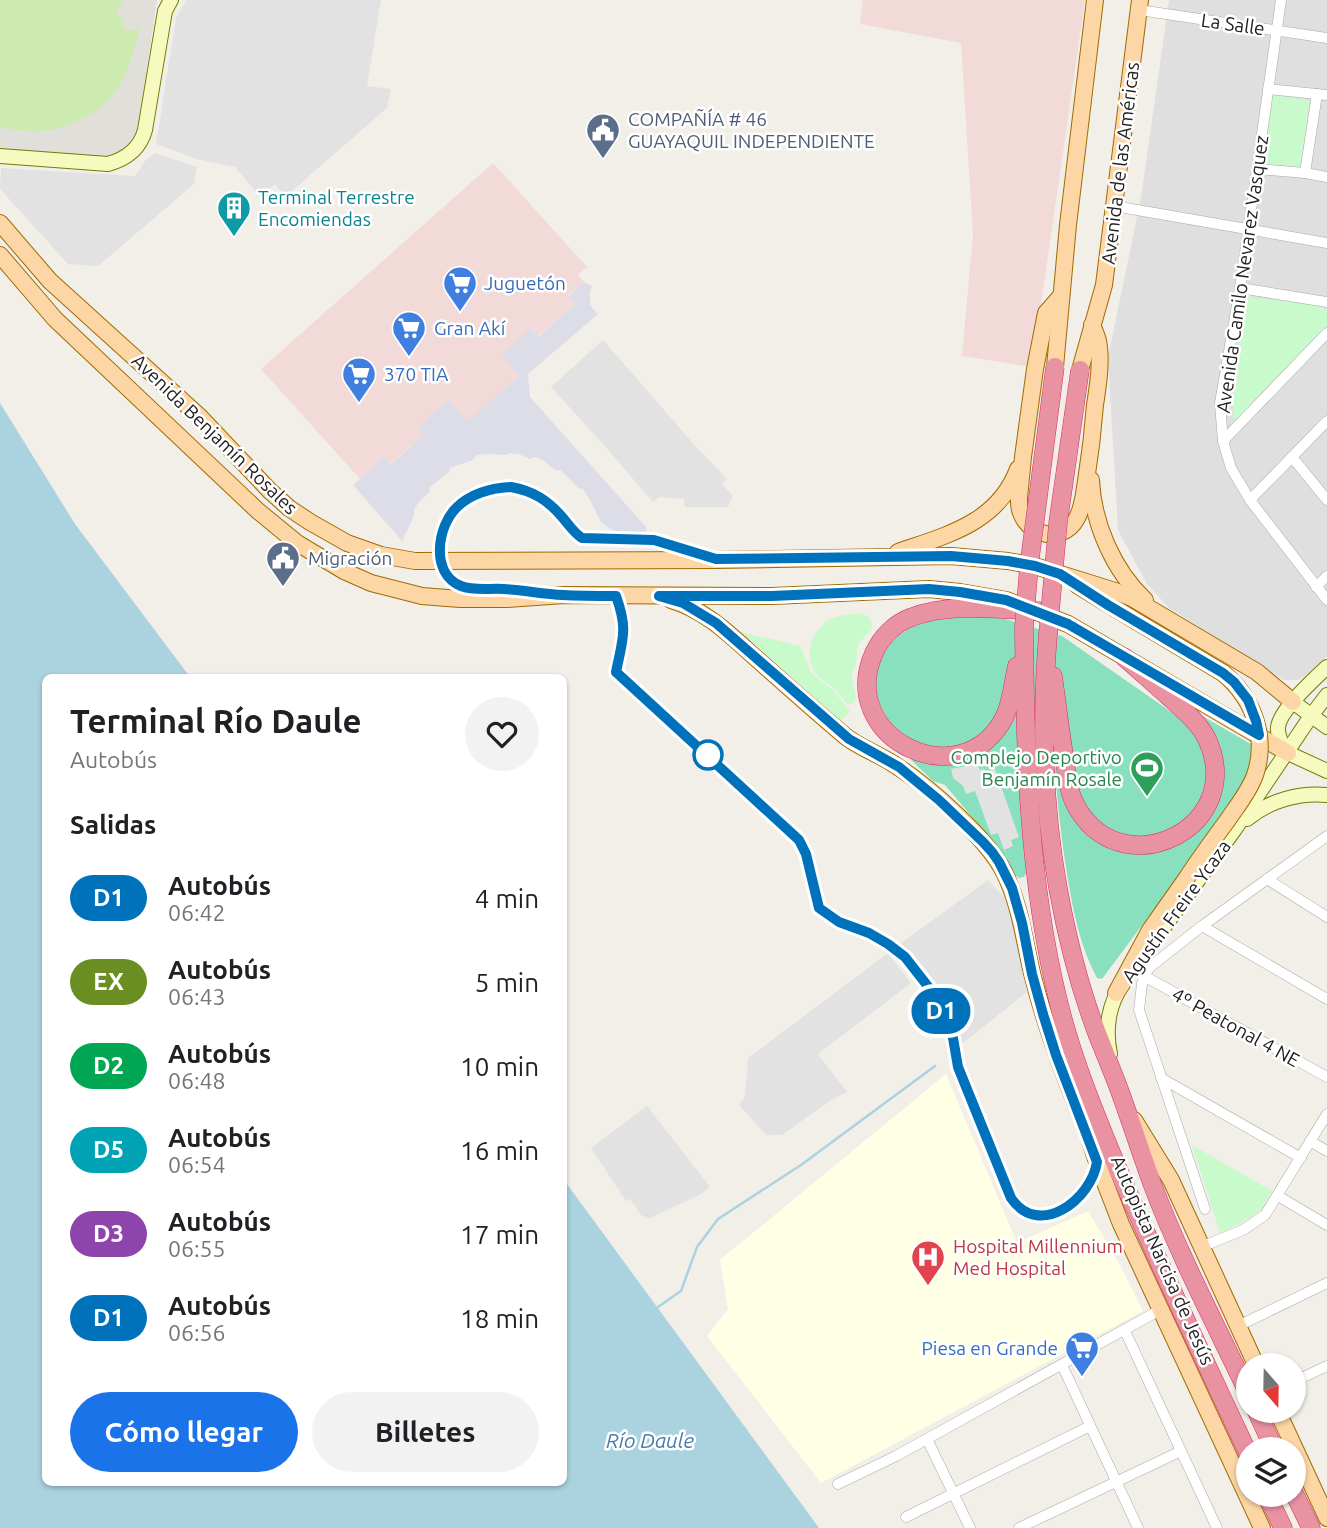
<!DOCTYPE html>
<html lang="es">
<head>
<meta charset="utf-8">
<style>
  :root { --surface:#fff; --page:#f2f2f2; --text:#202124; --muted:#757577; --accent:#1a73e8 }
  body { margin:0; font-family:Ubuntu,sans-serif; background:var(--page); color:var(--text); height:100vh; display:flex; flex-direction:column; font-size:26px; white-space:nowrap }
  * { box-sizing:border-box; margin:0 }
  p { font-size:23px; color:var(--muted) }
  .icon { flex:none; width:38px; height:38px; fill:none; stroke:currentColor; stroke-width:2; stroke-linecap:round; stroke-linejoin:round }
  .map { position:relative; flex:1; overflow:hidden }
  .side { position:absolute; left:42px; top:674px; width:525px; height:812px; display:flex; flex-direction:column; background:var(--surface); border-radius:10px; box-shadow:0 2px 5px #0004 }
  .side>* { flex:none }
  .badge { padding:0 14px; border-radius:23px; font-size:24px; line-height:46px }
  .needle { width:46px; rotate:160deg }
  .controls { position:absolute; left:1236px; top:1353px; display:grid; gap:14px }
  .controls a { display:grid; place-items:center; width:70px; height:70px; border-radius:50%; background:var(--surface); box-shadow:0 2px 5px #0004; font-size:35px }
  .map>.badge { position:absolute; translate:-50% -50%; box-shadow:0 0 0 4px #fff }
  h2 { padding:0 28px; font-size:26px; line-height:63px }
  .round { display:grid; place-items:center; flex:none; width:74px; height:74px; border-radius:37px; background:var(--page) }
  .summary { display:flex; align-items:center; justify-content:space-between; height:119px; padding:0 28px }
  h1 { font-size:33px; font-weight:700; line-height:52px }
  .primary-button { display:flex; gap:14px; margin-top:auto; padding:14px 28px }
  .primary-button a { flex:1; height:80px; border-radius:42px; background:var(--accent); color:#fff; font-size:28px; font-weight:700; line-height:80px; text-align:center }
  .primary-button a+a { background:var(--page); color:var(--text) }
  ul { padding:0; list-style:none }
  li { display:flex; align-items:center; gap:21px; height:84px; padding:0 28px }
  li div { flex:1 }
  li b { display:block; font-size:26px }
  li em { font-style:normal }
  li .badge { min-width:77px; font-weight:700; text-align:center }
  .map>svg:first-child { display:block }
  .residential { fill:#e0dfdf }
  .commercial { fill:#f2dad9 }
  .education { fill:#ffffe5 }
  .airport { fill:#e1dfda }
  .grass { fill:#cdebb0 }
  .park { fill:#c8facc }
  .pitch { fill:#88e0be }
  .parking { fill:#e2e2e2 }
  .plaza { fill:#dddde8 }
  .water { fill:#aad3df }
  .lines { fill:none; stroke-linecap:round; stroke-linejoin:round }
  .stream { stroke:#aad3df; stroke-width:2.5 }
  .street-casing { stroke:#a9a9a9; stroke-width:11 }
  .secondary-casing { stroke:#707d05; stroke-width:16 }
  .primary-casing { stroke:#a06b00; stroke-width:18 }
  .highway-casing { stroke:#dc2a67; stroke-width:19 }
  .street { stroke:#fff; stroke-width:10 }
  .secondary { stroke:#f7fabf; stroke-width:14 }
  .primary { stroke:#fcd6a4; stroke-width:16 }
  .highway { stroke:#e892a2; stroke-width:18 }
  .primary-bridge-casing { stroke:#a06b00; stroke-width:18; stroke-linecap:butt }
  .highway-bridge-casing { stroke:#dc2a67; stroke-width:19; stroke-linecap:butt }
  .primary-bridge { stroke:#fcd6a4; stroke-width:16 }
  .highway-bridge { stroke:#e892a2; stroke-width:18 }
  .line-casing { stroke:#fff; stroke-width:16 }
  .line { stroke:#0072bc; stroke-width:10 }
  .stop-dot { fill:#fff; stroke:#0072bc; stroke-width:3.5 }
  .labels { text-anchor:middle; stroke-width:5; stroke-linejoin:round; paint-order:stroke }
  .street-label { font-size:19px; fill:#222; stroke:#fff }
  .service-label { font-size:19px; fill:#4e5e75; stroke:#fff; text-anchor:start }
  .culture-label { font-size:19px; fill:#0d838f; stroke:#fff; text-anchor:start }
  .shop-label { font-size:19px; fill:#366cbe; stroke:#fff; text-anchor:start }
  .leisure-label { font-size:19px; fill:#27864d; stroke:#fff; text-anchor:end }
  .health-label { font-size:19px; fill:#be3a42; stroke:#fff; text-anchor:start }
  .water-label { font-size:21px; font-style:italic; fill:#4a7aab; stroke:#fff }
</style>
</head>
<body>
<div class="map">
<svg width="1327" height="1528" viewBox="0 0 1327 1528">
  <rect width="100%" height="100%" fill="#f2efe9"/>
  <path class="residential" d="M1169,0H1327V656L1311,672L1298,680H1284L1169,608L1147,584L1118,530L1108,357L1141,198Z"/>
  <g class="commercial">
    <path d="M863,0H1085L1032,367L962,356L973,234L961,43L860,24Z"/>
    <path d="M493,163L587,267L578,275L584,282L568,296L575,304L538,336L532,328L501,355L519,376L468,422L448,400L417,429L423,435L390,464L384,458L360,479L261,369Z"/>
  </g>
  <path class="education" d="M946,1074L1017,1243L1088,1211L1120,1265L1143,1311L821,1483L707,1336L728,1309L720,1260Z"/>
  <path class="airport" d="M0,0H157L137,134L132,143L126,148L118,153L103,157L0,149Z"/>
  <path class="grass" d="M0,0H123L116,14L124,19L121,28L132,31L139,27C130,71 119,104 75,122C64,127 51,131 38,131C26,132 13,129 0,128Z"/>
  <g class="park">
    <path d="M1273,95L1310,100L1300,167L1263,164Z"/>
    <path d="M1245,297L1319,304L1327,310V325L1237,419L1233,418V391Z"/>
    <path d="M858,613C868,614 873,619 872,629L858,644L856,664L851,676L856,696V700L852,704H847C842,698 837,692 832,687C826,682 819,679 815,672C802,653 814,623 836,617C843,615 851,615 858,613Z"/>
    <path d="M741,632L800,646L812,674L832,689L850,711L841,721Z"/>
    <path d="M1192,1145L1272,1191L1260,1211L1239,1224L1220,1233Z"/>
  </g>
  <path class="pitch" d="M985,616L1002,618L1062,636L1177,716L1197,713L1256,747L1254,762L1239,795L1102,979L1097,978C1080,946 1074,914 1068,880C1060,833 1056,786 1052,739L1019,738L1027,872L1024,877L1019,878L1015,875L1000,850L945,785L933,781L910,759L951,764L961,762L953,748C933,747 913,746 897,732C892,728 888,720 885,714C866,683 878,645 911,628C932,616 961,618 985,616Z"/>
  <g class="parking">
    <path d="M186,0H381L367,86L391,89L387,108L285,197L275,184L263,193L256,192L235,167L200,160L156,144L176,18Z"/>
    <path d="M155,153L197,167L194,184L98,266L68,264L0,189L1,168L135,176L145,161Z"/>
    <path d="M603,340L697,448L727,479L722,484L733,496L728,507H685L684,499L659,497L653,502L603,444L551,387Z"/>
    <path d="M976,761L980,770L984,769L985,772L995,769L1019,837L1011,840L1013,846L1004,850L998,833L991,835L975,791L966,794L963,786L953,778L951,769L966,766Z"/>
    <path d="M988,880L1005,898L1009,904L1027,992L963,1043L940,991L931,977L919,962L900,944Z"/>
    <path d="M888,953L911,983L818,1054L847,1092L828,1102L782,1135H766L739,1105L745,1097L748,1058Z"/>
    <path d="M647,1106L710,1187L701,1194L648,1219L641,1215L630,1199L626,1201L591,1148Z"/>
  </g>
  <path class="plaza" d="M584,282L592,286L590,292V305L598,314L528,374L530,397L647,528L645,534H624L610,529L601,522L590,500L583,489L578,488L561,470H555L544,461L535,457L530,459L519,454L510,453L505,455L489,454L477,455L473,460L450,468L449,472L429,488L430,491L418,503L414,510V516L402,541L353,485L384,457L391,464L423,435L417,428L448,400L468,421L519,376L501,355L531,328L539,336L575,304L568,297Z"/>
  <path class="water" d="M0,403L75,524L190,677H46V1482H564V1180L819,1528H0Z"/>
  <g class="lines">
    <path class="stream" d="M658,1307L681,1291L697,1247L718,1219L801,1165L935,1066"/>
    <g class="street-casing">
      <g id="street">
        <path d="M1281,0L1240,288L1220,403L1223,441L1231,468L1250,500L1327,600"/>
        <path d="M1139,10L1327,38"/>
        <path d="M1268,89L1327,95"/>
        <path d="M1257,169L1305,173L1327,177"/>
        <path d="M1305,173L1317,94"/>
        <path d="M1114,206L1327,243"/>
        <path d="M1240,288L1327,302"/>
        <path d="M1223,441L1327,333"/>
        <path d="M1292,457L1327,500"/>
        <path d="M1250,500L1327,421"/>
        <path d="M1316,587L1327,576"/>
        <path d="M1267,879L1327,917"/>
        <path d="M1202,926L1327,999"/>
        <path d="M1144,976L1327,1077"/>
        <path d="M1161,1078L1301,1158"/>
        <path d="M1310,1141L1327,1151"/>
        <path d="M1278,1196L1327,1225"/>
        <path d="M1205,1209L1139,1010L1142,984L1144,976L1150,967L1202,926L1327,836"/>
        <path d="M1201,1247L1243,1230L1265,1215L1327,1114"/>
        <path d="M1238,1326L1327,1283"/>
        <path d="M1125,1331L1217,1528"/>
        <path d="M1062,1365L1138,1528"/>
        <path d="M1293,1382L1327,1366"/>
        <path d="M927,1439L970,1528"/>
        <path d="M838,1484L896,1456L1160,1310"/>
        <path d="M906,1517L1090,1426"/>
        <path d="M1019,1528L1181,1451"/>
      </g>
    </g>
    <g class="secondary-casing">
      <g id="secondary">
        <path d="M0,156L108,164C126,159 140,149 145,130L165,11L171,0"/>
        <path d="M1293,702L1327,727"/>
        <path d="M1288,753C1282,745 1277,737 1278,727C1280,710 1314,679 1327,667"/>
        <path d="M1288,753L1327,771"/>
        <path d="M1247,819C1269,801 1299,792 1327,795"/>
        <path d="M1141,959L1235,829L1311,716L1327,695"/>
        <path d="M1110,1054C1105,1030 1108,1004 1123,984"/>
      </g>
    </g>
    <g class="primary-casing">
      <g id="primary">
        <path d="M0,223L50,281L200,417L270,491L289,508L310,522L347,543L381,555L415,561L716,560L951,556L1008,561L1035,566L1115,591L1132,598L1257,672L1293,702"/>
        <path d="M0,255L55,319L258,511L297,543L344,571L371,583L422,596L460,599H507L564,595L772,596L929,589L960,592L1006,600L1068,624L1288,753"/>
        <path d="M1060,297L1046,313L1035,369L1023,457L1019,498C1017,534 1061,548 1077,518C1083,507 1084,493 1086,481C1090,456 1093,431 1095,405C1098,386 1102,360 1098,341C1097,336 1094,330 1092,325"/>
        <path d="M1055,367L1068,225L1095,0"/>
        <path d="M1080,370L1104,285L1140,0"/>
        <path d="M1091,480C1093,523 1113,570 1145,600"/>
        <path d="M898,552C947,535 998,523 1018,469"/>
        <path d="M1077,585L1136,621"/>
        <path d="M671,600C706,610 731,636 757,659C786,685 815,711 845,736C860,748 879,754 895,765C928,786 986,837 1004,872C1020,904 1024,939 1032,973C1044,1022 1061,1068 1080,1114"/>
        <path d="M1116,993L1150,930L1186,879"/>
        <path d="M1078,1104L1097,1162L1121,1224L1262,1528"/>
        <path d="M1134,1120L1171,1180L1256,1365"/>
        <path d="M1277,1410L1327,1518"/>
      </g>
    </g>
    <g class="highway-casing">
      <g id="highway">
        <path d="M1024,627C1025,752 1028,878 1058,1000C1072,1058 1095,1114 1118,1169C1159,1265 1204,1359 1248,1453"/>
        <path d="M1048,634C1041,719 1043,805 1058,888C1067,938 1080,989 1098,1036C1104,1051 1110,1066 1116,1081C1129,1115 1140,1151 1153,1186C1180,1257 1216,1325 1248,1393"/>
        <path d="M1017,666C1013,683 1012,702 1004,718C961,799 836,738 874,653C881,637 895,623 912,617C951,602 997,610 1039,611"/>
        <path d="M1053,676C1057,704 1060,732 1065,761C1067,778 1069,796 1079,811C1127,886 1247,826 1207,739C1198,721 1182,709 1168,696C1153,683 1139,670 1124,657"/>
        <path d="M1256,1410L1274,1449"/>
        <path d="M1293,1491L1311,1528"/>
        <path d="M1267,1494L1283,1528"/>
      </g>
    </g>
    <use href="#street" class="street"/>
    <use href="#secondary" class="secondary"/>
    <use href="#primary" class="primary"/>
    <use href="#highway" class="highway"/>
    <g class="primary-bridge-casing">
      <path id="primary-bridge" d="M1136,621L1223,673C1253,698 1268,737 1255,775C1249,792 1237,806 1227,821C1213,840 1199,859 1186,879"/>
    </g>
    <g class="highway-bridge-casing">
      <g id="highway-bridge">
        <path d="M1024,627L1029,566L1055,367"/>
        <path d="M1048,634L1058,523L1080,370"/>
      </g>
    </g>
    <use href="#primary-bridge" class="primary-bridge"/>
    <use href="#highway-bridge" class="highway-bridge"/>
  </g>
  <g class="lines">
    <g class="line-casing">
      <path id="line" d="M511,487C533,491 548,500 563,518C569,525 574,533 582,538L654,540L716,559L951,556L1008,561L1035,566L1060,574L1108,605L1223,673L1234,682L1248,700L1256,721L1259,735L1068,624L1006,600L960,592L929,589L772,596H659L683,603L716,623L849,739L899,767L939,800L983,842L992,852L999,862L1012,888L1022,923L1032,974L1043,1014L1056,1055L1097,1162C1091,1200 1039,1239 1011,1198L958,1067L953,1038L930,989L905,957L888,944L869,933L839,922L819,908L806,854L799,840L616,672C623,638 628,629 616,596C599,596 580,596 563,595C543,594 523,590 504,589C490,588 474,591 461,586C430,574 437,526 457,507C472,493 491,488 511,487Z"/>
    </g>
    <use href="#line" class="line"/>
  </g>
  <defs>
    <g id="civic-pin" transform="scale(1.75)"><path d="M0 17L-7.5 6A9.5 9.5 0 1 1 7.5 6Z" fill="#5c6f8a" stroke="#fff"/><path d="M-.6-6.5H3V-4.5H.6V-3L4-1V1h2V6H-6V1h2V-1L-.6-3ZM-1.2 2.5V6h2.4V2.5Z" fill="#fff"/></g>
    <g id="building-pin" transform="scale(1.75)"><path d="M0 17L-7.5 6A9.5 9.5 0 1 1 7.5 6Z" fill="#0f9aa8" stroke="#fff"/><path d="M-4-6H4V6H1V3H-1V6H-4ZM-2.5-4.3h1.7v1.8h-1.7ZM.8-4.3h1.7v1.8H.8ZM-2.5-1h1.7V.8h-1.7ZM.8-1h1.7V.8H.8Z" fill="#fff"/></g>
    <g id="supermarket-pin" transform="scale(1.75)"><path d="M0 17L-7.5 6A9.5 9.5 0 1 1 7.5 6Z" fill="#3f7fe0" stroke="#fff"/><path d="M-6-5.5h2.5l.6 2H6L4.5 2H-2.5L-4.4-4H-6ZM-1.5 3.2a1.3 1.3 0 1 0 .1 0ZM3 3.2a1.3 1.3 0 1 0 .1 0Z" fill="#fff"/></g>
    <g id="stadium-pin" transform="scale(1.75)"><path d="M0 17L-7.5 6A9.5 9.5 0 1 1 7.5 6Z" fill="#2e9e5b" stroke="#fff"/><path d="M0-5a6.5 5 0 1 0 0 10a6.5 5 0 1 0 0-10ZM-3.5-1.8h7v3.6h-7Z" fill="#fff"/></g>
    <g id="hospital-pin" transform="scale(1.75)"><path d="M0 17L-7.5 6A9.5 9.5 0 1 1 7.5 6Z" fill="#e0444e" stroke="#fff"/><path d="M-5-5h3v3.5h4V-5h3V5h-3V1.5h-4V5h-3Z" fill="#fff"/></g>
  </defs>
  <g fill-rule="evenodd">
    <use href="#civic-pin" x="603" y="130"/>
    <use href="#building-pin" x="234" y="208"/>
    <use href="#supermarket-pin" x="460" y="283"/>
    <use href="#supermarket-pin" x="409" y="328"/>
    <use href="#supermarket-pin" x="359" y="374"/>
    <use href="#civic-pin" x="283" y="558"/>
    <use href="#stadium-pin" x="1147" y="768"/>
    <use href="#hospital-pin" x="928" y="1257"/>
    <use href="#supermarket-pin" x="1082" y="1348"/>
  </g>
  <circle class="stop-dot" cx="708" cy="755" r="14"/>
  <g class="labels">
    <g class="street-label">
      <text transform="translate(1233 24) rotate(8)" y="7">La Salle</text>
      <text transform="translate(1120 163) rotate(-83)" y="7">Avenida de las Américas</text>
      <text transform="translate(1242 274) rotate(-82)" y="7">Avenida Camilo Nevarez Vasquez</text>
      <text transform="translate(215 434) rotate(44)" y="7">Avenida Benjamín Rosales</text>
      <text transform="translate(1176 911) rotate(-54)" y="7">Agustín Freire Ycaza</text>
      <text transform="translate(1236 1027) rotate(29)" y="7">4º Peatonal 4 NE</text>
      <text transform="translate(1163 1260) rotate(66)" y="7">Autopista Narcisa de Jesús</text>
    </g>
    <g class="service-label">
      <text x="628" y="126">COMPAÑÍA # 46<tspan x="628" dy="22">GUAYAQUIL INDEPENDIENTE</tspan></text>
      <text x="308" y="565">Migración</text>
    </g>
    <g class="culture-label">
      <text x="258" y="204">Terminal Terrestre<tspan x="258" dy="22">Encomiendas</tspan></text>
    </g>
    <g class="shop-label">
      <text x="484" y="290">Juguetón</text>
      <text x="434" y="335">Gran Akí</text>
      <text x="384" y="381">370 TIA</text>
      <text x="1058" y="1355" text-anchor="end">Piesa en Grande</text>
    </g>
    <g class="leisure-label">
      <text x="1122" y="764">Complejo Deportivo<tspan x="1122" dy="22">Benjamín Rosale</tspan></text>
    </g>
    <g class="health-label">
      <text x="953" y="1253">Hospital Millennium<tspan x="953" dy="22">Med Hospital</tspan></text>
    </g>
    <g class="water-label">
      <text x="650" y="1448">Río Daule</text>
    </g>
  </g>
</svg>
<div class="controls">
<a><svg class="needle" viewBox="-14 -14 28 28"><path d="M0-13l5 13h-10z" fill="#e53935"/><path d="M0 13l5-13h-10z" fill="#757577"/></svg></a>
<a><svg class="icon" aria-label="layers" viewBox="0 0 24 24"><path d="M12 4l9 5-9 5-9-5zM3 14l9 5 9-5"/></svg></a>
</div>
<b class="badge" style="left:941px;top:1011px;background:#0072bc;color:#fff">D1</b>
<section class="side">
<div class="summary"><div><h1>Terminal Río Daule</h1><p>Autobús</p></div><a class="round"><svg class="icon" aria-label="heart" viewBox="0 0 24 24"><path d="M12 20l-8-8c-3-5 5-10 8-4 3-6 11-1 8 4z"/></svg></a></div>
<h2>Salidas</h2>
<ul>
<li><span class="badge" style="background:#0072bc;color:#fff">D1</span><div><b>Autobús</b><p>06:42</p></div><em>4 min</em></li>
<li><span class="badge" style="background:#6b8e23;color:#fff">EX</span><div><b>Autobús</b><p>06:43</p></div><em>5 min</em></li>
<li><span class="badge" style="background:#00a651;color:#fff">D2</span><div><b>Autobús</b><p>06:48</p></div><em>10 min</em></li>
<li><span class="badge" style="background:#00a3b4;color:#fff">D5</span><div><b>Autobús</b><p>06:54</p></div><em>16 min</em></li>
<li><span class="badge" style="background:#8e44ad;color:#fff">D3</span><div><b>Autobús</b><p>06:55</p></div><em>17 min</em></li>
<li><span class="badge" style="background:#0072bc;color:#fff">D1</span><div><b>Autobús</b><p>06:56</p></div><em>18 min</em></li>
</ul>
<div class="primary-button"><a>Cómo llegar</a><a>Billetes</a></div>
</section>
</div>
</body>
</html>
